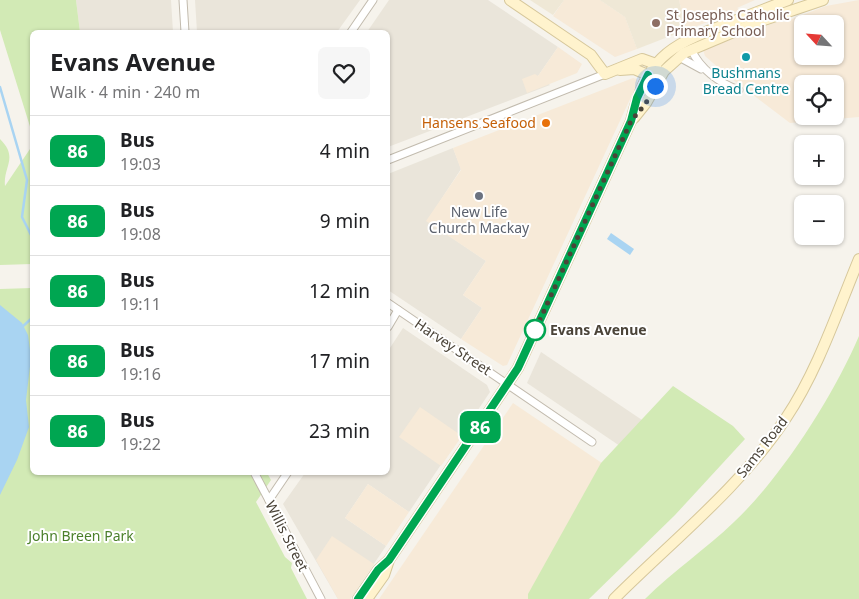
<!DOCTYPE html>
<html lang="en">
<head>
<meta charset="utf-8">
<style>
  :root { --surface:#fff; --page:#f6f6f6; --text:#202124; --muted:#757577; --line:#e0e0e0 }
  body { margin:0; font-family:"Noto Sans",sans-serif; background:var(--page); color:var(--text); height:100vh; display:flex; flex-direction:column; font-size:19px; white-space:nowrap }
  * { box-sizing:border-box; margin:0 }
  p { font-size:16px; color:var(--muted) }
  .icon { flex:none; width:28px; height:28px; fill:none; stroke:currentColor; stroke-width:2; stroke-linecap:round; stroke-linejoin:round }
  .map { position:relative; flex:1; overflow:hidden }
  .panel { position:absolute; left:30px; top:30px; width:360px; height:445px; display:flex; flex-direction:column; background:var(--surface); border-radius:8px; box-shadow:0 1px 4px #0004 }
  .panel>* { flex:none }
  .badge { padding:0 10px; border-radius:8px; font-size:18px; line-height:32px }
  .needle { width:32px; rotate:296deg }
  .buttons { position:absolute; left:794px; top:15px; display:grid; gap:10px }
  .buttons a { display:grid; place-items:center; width:50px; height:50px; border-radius:8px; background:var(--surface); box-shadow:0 1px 4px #0004; font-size:25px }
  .you { position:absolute; width:25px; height:25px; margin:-12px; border:4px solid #fff; border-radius:50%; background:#1a73e8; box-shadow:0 0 0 8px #1a73e833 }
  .map>.badge { position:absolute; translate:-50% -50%; box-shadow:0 0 0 2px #fff }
  .round { display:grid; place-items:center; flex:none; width:52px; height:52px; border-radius:8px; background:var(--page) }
  .overview { display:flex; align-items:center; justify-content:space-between; height:85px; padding:0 20px }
  h1 { font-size:24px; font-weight:700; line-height:38px }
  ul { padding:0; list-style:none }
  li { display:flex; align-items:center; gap:15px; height:70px; padding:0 20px; border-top:1px solid var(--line) }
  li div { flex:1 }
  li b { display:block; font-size:19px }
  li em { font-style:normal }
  li .badge { min-width:55px; font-weight:700; text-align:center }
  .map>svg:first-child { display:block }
  .residential { fill:#eae5da }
  .commercial { fill:#f7ead8; fill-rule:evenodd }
  .education { fill:#efe8d6 }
  .green { fill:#d2eab5 }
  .water { fill:#a9d4f2 }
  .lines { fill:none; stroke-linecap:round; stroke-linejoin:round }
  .stream { stroke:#a9d4f2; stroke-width:2.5 }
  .street-casing { stroke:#c2bbae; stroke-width:9 }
  .secondary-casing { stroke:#d6c79b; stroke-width:12 }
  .street { stroke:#fff; stroke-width:7 }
  .secondary { stroke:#fff3cd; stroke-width:10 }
  .line-casing { stroke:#fff; stroke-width:11 }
  .line { stroke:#00a651; stroke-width:8 }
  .walk { stroke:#4b4439; stroke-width:5; stroke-dasharray:0 9 }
  .education-dot { fill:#8d6e63; stroke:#fff; stroke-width:2 }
  .culture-dot { fill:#0f9aa8; stroke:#fff; stroke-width:2 }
  .food-dot { fill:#e8710a; stroke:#fff; stroke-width:2 }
  .worship-dot { fill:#6b7280; stroke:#fff; stroke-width:2 }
  .stop-dot { fill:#fff; stroke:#00a651; stroke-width:2.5 }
  .labels { text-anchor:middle; stroke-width:4; stroke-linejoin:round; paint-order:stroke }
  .education-label { font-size:14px; fill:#785e54; stroke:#fff; text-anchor:start }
  .culture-label { font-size:14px; fill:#0d838f; stroke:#fff }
  .food-label { font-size:14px; fill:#c56008; stroke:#fff; text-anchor:end }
  .worship-label { font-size:14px; fill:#5b616d; stroke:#fff }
  .stop-label { font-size:14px; font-weight:bold; fill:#4b4439; stroke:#fff; text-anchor:start }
  .street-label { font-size:14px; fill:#4b4439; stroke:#fff }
  .park-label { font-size:14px; fill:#4a7f2a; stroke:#fff }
</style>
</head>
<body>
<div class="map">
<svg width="859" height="599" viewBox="0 0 859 599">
  <rect width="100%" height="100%" fill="#f6f3ec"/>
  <g class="residential">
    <path d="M76,0H171L173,32H80Z"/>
    <path d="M195,0H360L337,32H197Z"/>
    <path d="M389,0H488L558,47L538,76L550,85L388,147V32H367Z"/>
    <path d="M453,148L461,169L427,221L486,261L463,295L482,308L461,339L388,290V174Z"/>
    <path d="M403,328L487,385L490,392L409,512L368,484L345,518L386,546L350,599H338L283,504L305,473L388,472V351Z"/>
    <path d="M541,352L700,459L676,484L527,383Z"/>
  </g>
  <g class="commercial">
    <path d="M564,0H600L625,17L637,49L615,57L553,16Z"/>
    <path d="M679,0H755L737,8L740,10L686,30Z"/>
    <path d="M859,0V117L790,123L728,76L705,56L703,50L779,21L784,22L826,6ZM802,24H835V56H802ZM802,84H835V116H802Z"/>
    <path d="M558,47L582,64L577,73L527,93L522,79L535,74L538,76Z"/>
    <path d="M633,78L637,79V84L507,365L503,366L461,339L482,308L463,295L486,261L426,221L461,170L453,148Z"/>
    <path d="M513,403L630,482L552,599H379Z"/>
    <path d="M420,407L462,436L441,466L399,437Z"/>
    <path d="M368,484L409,512L386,546L345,518Z"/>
    <path d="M332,536L374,564L350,599H338L316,560Z"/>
  </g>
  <g class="education">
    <path d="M530,0H564L553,15Z"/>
    <path d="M600,0H679L686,30L637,49L625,17Z"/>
  </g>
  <g class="green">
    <path d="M0,0H76L80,32H32V133L0,30Z"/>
    <path d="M0,139C19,158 3,166 5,186L32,146V264L0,265Z"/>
    <path d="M32,288V472L267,473L271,480L256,502L285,557L292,563L291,568L307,599H0V289Z"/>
    <path d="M859,336V599H645C673,571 706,549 734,522C781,478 834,395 859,336Z"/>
    <path d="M673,386L733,426L745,439L675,515L589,599H528V594L601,463Z"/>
  </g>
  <g class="water">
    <path d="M611,233L634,249L630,255L607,239Z"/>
    <path d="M0,305L22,323L28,335L31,358L26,400L29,427L17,460L0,495Z"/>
  </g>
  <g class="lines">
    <g class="stream">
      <path d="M0,87L27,180L22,217L32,237"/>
      <path d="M22,327L32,318"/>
    </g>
    <g class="street-casing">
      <g id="street">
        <path d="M183,0L185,32"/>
        <path d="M351,32L373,0"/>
        <path d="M691,49C700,69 719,83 739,90"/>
        <path d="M679,57L701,69"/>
        <path d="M388,160L605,74"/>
        <path d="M388,303L592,442"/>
        <path d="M388,327L398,310"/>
        <path d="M254,472L321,599"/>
        <path d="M269,500L288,472"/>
      </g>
    </g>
    <g class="secondary-casing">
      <g id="secondary">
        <path d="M510,0L591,55L605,74L642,59L656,64V70"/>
        <path d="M620,70L634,69L648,75"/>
        <path d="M634,118L646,103L664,71L684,53L755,23L823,0"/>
        <path d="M358,599L378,570L388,561"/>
        <path d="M367,599L384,575L389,560L518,368L631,121C646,60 667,46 724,25C745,17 767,8 788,0"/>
        <path d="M614,599C673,540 740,488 786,418C818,370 837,312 859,259"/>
      </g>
    </g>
    <use href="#street" class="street"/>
    <use href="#secondary" class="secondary"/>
  </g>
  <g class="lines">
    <g class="line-casing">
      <path id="line" d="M358,599L378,570L389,560L518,368L631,121L637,98L648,75"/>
    </g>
    <use href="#line" class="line"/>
    <path class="walk" d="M535,330L532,337L631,121L646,103L655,86"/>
  </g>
  <circle class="education-dot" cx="656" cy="23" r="5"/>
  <circle class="culture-dot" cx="746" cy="57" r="5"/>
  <circle class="food-dot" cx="546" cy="123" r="5"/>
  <circle class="worship-dot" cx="479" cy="196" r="5"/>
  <circle class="stop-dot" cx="535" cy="330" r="10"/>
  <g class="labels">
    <g class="education-label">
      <text x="666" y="20">St Josephs Catholic<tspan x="666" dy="16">Primary School</tspan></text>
    </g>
    <g class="culture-label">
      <text x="746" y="78">Bushmans<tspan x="746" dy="16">Bread Centre</tspan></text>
    </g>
    <g class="food-label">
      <text x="536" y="128">Hansens Seafood</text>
    </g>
    <g class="worship-label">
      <text x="479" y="217">New Life<tspan x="479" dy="16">Church Mackay</tspan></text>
    </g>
    <g class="stop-label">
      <text x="550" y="335">Evans Avenue</text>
    </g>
    <g class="street-label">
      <text transform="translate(453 347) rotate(34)" y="5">Harvey Street</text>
      <text transform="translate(762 447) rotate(-52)" y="5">Sams Road</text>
      <text transform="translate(287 536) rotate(63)" y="5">Willis Street</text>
    </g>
    <g class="park-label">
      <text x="81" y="541">John Breen Park</text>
    </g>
  </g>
</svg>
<div class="buttons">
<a><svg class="needle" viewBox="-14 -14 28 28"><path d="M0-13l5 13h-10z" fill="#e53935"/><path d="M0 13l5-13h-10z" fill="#757577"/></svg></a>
<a><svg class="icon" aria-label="locate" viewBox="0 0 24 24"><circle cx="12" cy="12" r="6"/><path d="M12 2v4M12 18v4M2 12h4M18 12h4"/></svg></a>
<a>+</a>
<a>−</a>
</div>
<div class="you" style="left:655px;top:86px"></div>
<b class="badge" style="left:480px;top:427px;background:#00a651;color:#fff">86</b>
<section class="panel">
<div class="overview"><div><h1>Evans Avenue</h1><p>Walk · 4 min · 240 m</p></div><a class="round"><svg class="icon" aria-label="heart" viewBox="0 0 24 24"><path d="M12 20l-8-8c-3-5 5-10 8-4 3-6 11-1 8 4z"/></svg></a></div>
<ul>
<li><span class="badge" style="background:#00a651;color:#fff">86</span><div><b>Bus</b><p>19:03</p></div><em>4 min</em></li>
<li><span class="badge" style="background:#00a651;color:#fff">86</span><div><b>Bus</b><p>19:08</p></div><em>9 min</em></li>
<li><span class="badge" style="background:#00a651;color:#fff">86</span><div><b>Bus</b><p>19:11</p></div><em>12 min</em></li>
<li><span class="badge" style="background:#00a651;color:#fff">86</span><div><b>Bus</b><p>19:16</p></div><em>17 min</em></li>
<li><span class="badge" style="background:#00a651;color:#fff">86</span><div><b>Bus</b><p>19:22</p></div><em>23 min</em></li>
</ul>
</section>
</div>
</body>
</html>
